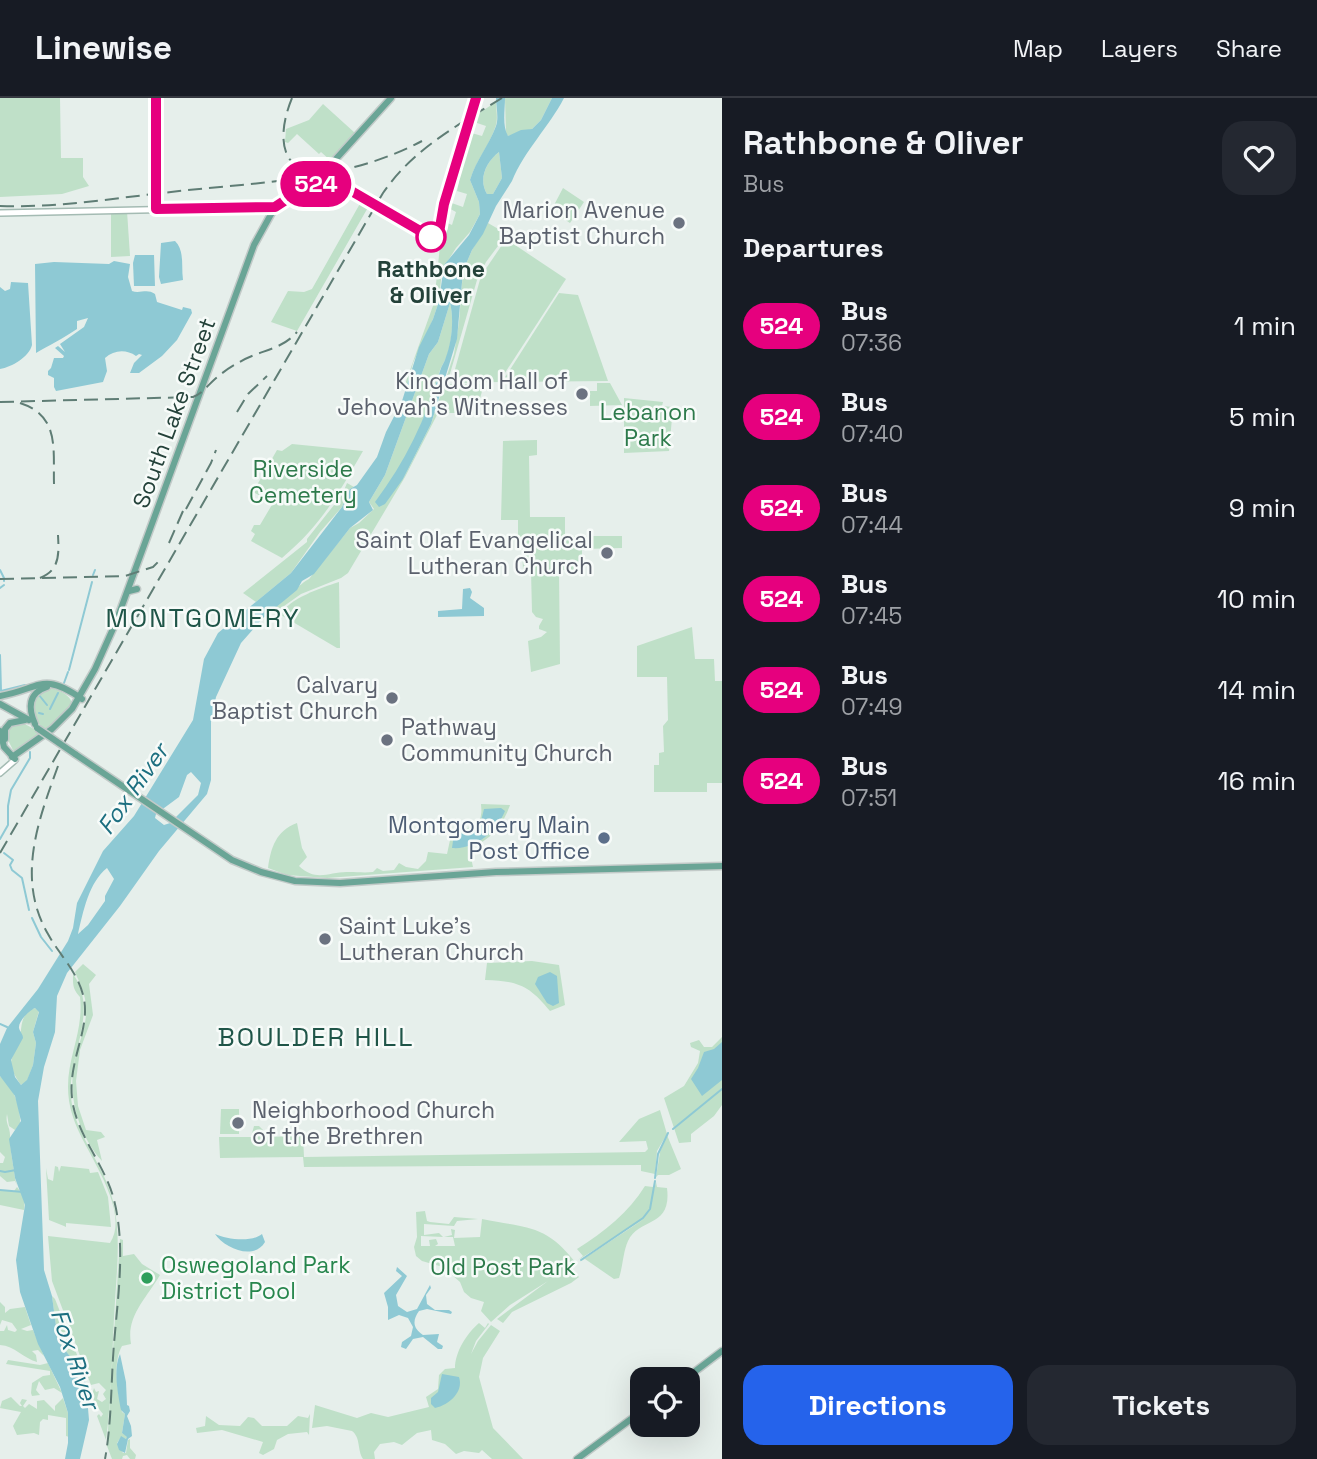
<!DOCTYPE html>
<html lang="en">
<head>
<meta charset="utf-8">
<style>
  :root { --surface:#171b24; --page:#242831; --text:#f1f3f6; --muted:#9ea1a6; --line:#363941; --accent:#2563eb }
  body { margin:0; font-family:"Space Grotesk",sans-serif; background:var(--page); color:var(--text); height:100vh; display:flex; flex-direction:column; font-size:26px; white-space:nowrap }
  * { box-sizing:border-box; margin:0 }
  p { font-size:23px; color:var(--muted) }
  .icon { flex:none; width:38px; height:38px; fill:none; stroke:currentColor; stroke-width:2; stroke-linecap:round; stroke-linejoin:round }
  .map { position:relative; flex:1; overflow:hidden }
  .details { display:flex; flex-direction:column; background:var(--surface); width:595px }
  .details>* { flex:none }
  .badge { padding:0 14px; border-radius:23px; font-size:24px; line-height:46px }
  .buttons { position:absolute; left:630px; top:1269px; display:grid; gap:14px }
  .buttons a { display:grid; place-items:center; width:70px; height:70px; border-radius:14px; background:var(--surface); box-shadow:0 7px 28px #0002; font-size:35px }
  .map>.badge { position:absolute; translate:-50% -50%; box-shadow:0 0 0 4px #fff }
  h2 { padding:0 21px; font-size:26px; line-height:63px }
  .round { display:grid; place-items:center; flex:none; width:74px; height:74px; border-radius:21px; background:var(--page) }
  .headline { display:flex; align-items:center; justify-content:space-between; height:119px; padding:0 21px }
  h1 { font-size:33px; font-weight:700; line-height:52px }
  .cta { display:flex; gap:14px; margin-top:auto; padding:14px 21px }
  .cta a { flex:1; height:80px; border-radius:21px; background:var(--accent); color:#fff; font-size:28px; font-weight:700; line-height:80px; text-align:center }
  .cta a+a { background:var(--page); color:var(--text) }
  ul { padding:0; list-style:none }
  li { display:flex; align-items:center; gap:21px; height:91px; padding:0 21px }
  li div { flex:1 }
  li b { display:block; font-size:26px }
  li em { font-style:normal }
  li .badge { min-width:77px; font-weight:700; text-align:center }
  header { display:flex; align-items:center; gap:42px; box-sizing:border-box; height:98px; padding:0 35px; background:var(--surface); border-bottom:2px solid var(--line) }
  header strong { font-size:33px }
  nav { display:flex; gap:38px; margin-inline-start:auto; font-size:24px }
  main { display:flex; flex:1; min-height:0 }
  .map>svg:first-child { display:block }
  .green { fill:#bfe0c8 }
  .water { fill:#8ec9d4; fill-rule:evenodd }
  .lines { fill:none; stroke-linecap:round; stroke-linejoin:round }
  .stream { stroke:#8ec9d4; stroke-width:2 }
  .secondary-casing { stroke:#a4bbb3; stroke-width:8 }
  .primary-casing { stroke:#c2cac8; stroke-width:9 }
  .secondary { stroke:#fff; stroke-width:5 }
  .primary { stroke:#6aa596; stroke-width:6 }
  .rail { stroke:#5f7d75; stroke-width:2; stroke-dasharray:14 7; stroke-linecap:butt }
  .primary-bridge-casing { stroke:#c2cac8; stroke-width:9; stroke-linecap:butt }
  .primary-bridge { stroke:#6aa596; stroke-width:6 }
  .line-casing { stroke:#fff; stroke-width:16 }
  .line { stroke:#e6007e; stroke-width:10 }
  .worship-dot { fill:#6b7280; stroke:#f7fbf9; stroke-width:2.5 }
  .stop-dot { fill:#fff; stroke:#e6007e; stroke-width:3.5 }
  .service-dot { fill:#5c6f8a; stroke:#f7fbf9; stroke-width:2.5 }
  .leisure-dot { fill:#2e9e5b; stroke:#f7fbf9; stroke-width:2.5 }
  .labels { text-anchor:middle; stroke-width:5; stroke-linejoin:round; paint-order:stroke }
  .worship-label { font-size:23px; fill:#5b616d; stroke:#f7fbf9; text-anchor:end }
  .stop-label { font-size:23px; font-weight:bold; fill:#24423a; stroke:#f7fbf9 }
  .park-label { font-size:23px; fill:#2d7a4b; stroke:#f7fbf9 }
  .street-label { font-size:23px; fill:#24423a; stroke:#f7fbf9 }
  .service-label { font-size:23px; fill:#4e5e75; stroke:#f7fbf9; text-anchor:end }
  .leisure-label { font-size:23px; fill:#27864d; stroke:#f7fbf9; text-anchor:start }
  .water-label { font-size:24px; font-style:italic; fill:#1c6f80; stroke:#f7fbf9 }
  .quarter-label { font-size:26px; letter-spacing:2px; fill:#1f5548; stroke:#f7fbf9 }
</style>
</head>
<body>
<header>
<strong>Linewise</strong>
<nav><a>Map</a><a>Layers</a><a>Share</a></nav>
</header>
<main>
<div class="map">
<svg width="722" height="1361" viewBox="0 0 722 1361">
  <rect width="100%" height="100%" fill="#e6efeb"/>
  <g class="green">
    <path d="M0,0H60L61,60H83V79L89,88L62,96L0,99Z"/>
    <path d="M505,0H552L541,22L532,31L508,38L506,36Z"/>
    <path d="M496,4C496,11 498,20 496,27C490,47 476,62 470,82L479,104L480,116L470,134L456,150L442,172L439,203L433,221L413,265L407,288L404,289L434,205L440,148L436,139L443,123L452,127L456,114L445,108L446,103L463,109L467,96L457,93L459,84L453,82L468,34L482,38L486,28L471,23L473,19Z"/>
    <path d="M323,6L355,35L330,62L321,54L319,56L297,36L288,45L285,44L286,31L309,22Z"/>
    <path d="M499,54L502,80L493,96H487C478,81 486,64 499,54Z"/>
    <path d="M563,90L584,104L570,125L558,117L560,114L553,109Z"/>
    <path d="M362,102L370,106L297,233L271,224L288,193L304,194L312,191Z"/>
    <path d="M127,113L130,158L111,159V114Z"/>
    <path d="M488,125L507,136L486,164L477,182L445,293L449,286H484L476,315H438L405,379L348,475L341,480L301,496L277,513H273C277,508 303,483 309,481L350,430L359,425L374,411L369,404L385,377L429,256L438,244L450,205C454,220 452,243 447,258C445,263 442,267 440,272C426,317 409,366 377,402L403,381L431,326L454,256L459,224L463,173L472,152Z"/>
    <path d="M506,141L566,181L499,284L454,285L452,282L481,178Z"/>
    <path d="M559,195L578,197L608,283L502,284Z"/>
    <path d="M597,285H610L622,307L590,308V293H597Z"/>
    <path d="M624,300L663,304L662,308L673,309L669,353L624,355Z"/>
    <path d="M537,342V357L529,358L530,419H565V438H622V450L582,451V472H570V462H565V472H556L559,473L560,566L531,574L528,543L541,539L547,534L539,531V528L543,521L536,519L532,514L531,473L523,472L522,448L518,447V422H501L503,343Z"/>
    <path d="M292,346L363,353C337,398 322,426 282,460L251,443L255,436L251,433L254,427H260L273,405L253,394L277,352L282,353Z"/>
    <path d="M347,385L354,389L350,391L342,409L320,434L291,475L256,504L243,495L307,444V441L342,397Z"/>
    <path d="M339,484L340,550H337L281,517C287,501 323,489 339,484Z"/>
    <path d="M692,529L695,561H714L715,583H722V685H707V694H654V667H659V655L664,654L663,628L668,622L667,579H637V548Z"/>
    <path d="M49,590C58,591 71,597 72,606L49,631L17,652H13L6,638L8,628L21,624L36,632L41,628L33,618L34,600Z"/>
    <path d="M481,706L510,707C503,728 490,742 469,751L473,769L327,780L287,777L268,770C271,749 276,733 297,725L302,750L307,759L299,768C317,785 330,773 349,774C358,774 364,775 373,774L377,770L383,773L394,772L399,765L406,769L418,771L426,763L428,754L447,756L452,733C461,733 480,729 481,717C482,713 481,709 481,706Z"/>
    <path d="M532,863L559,867L565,907L550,913C529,887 518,883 485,882L487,865Z"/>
    <path d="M83,866L96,877L89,886L93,917L80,952L76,983L78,1008L86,1032L101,1034L105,1039L97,1042L102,1063C77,1035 66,993 76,957C80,942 87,926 86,910C86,897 80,886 75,874Z"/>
    <path d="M73,876C100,914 67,958 71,1000C75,1037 104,1066 113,1103C121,1136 117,1170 115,1203C112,1249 112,1296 106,1342L97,1318L99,1316L101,1319L103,1316L99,1311L96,1313L92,1296L94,1290L96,1294L99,1293L97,1301L102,1304L106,1301L103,1296L106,1292L99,1285L91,1287L52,1183L48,1138L110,1145C132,1111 83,1052 73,1019C57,971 85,942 80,899C72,891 73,885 73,876Z"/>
    <path d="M35,910L39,913L33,934L36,945L33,967L27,983L21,987C17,981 12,974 11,966C11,958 17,952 19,944C23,930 18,917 35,910Z"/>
    <path d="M722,939V1007L714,1018L691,1036V1044L679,1045L664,1000L684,988L698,965L700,953L691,949L690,945L699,942L704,949H712Z"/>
    <path d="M0,978C14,990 21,1008 20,1027L15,1032L9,1028L7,1016C5,1025 10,1029 10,1037C10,1052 13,1065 15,1080C17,1092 27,1099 24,1112L0,1107V1092L14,1093L17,1089L20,1093L15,1083L7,1084L0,1078V1065H3L5,1059L0,1054Z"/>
    <path d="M221,1011H239V1036H220Z"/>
    <path d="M660,1012L667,1036L657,1053L655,1076L641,1073V1067L304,1069L303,1059L220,1060L219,1039H251L254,1028H259L263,1032V1039L303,1038L304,1059L645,1054L648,1051L646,1043L619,1044L639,1021Z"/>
    <path d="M667,1037L681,1071L669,1077H658L656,1079L660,1054Z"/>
    <path d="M55,1068L58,1069L59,1074L61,1068L89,1071L90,1075L98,1074L108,1099L111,1129L66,1125V1129L64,1128L49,1122L46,1070L48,1081L53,1083Z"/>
    <path d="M656,1084L657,1089L667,1090C672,1130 640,1119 628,1143C623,1154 623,1168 619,1180L614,1181L585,1161L579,1164L644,1121L578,1162L583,1158L577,1151C604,1134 629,1114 645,1088L653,1089V1096Z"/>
    <path d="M425,1113L427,1123L430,1124L449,1126L454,1119L478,1121L457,1123L454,1128L424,1126V1137L439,1135L443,1139L421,1138V1148H430L429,1142L436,1141L438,1146L435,1148H455L453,1139H444L452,1137L451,1131L455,1132L454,1140L480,1139L482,1121C526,1130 546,1126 575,1164L569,1169L579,1179L571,1185L512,1214L503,1225L497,1221L548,1183L510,1207L491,1224L481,1213L484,1204L471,1200L464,1194L460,1184L443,1169L422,1163L416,1158L414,1149L417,1139L416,1114Z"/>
    <path d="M120,1141L123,1142V1158L134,1156L142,1166L160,1177C146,1201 126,1218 131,1246L122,1248C112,1266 118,1294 122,1314L125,1316L122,1335L128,1339L126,1341L121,1339L117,1345L123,1355H126L128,1342L130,1341V1350L136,1357L135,1361H130L127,1357L123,1358L122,1361H112L107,1348Z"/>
    <path d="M52,1198L55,1201L83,1272L81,1273L58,1243Z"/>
    <path d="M0,1204L5,1209V1215L10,1211L25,1209L31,1227L21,1231L27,1233L33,1232L44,1258L38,1252L32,1253L36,1257L37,1264C23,1260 15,1248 0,1247V1233H4L7,1227L8,1232L15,1234L17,1232L12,1225L2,1222L0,1227Z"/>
    <path d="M479,1225L485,1230L488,1225L489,1226L476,1243L471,1256L478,1243L491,1227L500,1233L483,1260L479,1279L493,1330L523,1361H492L482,1352L479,1355L464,1353L456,1356L445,1346L432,1342L431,1332L417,1335L402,1347L394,1344L380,1346L374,1354L375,1361H363C357,1352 361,1340 352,1333L327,1328L312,1330L315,1307L357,1320L371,1315L388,1319L429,1309L426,1299L438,1291L439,1277L445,1271L455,1270C455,1254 467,1235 479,1225Z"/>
    <path d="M8,1262L40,1267L48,1265L62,1295L54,1290L45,1292L39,1283L36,1292L40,1297L32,1298L31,1295L32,1285L43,1278L50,1277V1273L6,1266Z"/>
    <path d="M11,1299L20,1308H22L20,1305L22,1301L27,1302L23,1308L25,1310L29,1306L37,1311V1303L44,1302L55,1313V1308L63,1300L68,1315L69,1339L66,1338V1320L48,1317V1322L43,1321L40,1324L39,1337L34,1335L17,1337L13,1328L21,1314L0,1310L2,1303Z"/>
    <path d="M310,1316L309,1337L307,1334L288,1336L277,1342L274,1351L263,1357L259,1355L263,1344L222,1332L197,1335L196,1330L205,1328L206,1318L219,1327L240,1328L248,1319L254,1320L262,1328H287L298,1318L308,1320Z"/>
  </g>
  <g class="water">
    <path d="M496,0H505C505,12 502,28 508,38L521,32L532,31L541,22L552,0H564C549,29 524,53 512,83L496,108L483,136L472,152L463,173L457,241L431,326L403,381L385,406L379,409L375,404C405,364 426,321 440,273C441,268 445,264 446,259C452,243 454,220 450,205L438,244L429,256L385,377L369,404L373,412L350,430L314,476L302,483L297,492L263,520L241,545L216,599L211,624V682L207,696L159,753L120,808L67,875L57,898L55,934L44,969L38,1003L44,1172L52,1198L58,1243L83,1275L86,1287L89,1322L80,1361H65L68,1345V1315L60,1289L38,1246L20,1194L16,1162L25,1107L15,1080L9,1041L21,1023L15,998L0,978V946L7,930L38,891L68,843L73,830L77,805L103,753L134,718L193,622L204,561L218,535L291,475L342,409L350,391L357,387L377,359L386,334L402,303L419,249L433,221L439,203L444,167L469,137L480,116L479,104L470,82C476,62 489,47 496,28C499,20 496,8 496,0ZM499,54L502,80L493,96H487C478,81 486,64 499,54ZM191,674L201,685L198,697L170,725L164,727L155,720L156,716L179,699L187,677ZM107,770L114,781L105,798V803L88,827L78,836C83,814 89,784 107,770ZM35,910L39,914L33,934L36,945L33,967L27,982L21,987L15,979L11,962L23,940C23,936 20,934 19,930C18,923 30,912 35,910Z"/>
    <path d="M175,143C185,153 181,168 183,182L161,186L159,179L161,145Z"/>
    <path d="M135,157H154L155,188H134L133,165Z"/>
    <path d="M114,163L130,166L128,179L132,193C140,196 147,190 155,196L157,204L182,212L183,209L191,211L192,215L177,242L162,258L139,275H130L134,265L142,257L139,256L136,258C126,251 114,252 105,260L107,273L103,284L56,293L54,289V280L48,277V273L51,270L54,260H63L64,258L55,250L58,248L65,254L60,246L84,229L88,220L77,223V231C64,240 48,248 36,255L35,166L54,164L109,166Z"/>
    <path d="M11,184L28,185L32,247C29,259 12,269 0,271V189L5,193L10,191Z"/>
    <path d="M470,490L472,494L470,500L484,510V518L438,519V513L462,511L463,491Z"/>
    <path d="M501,710L505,713C497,733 475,752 452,750L454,736L466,735L480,727L484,711Z"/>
    <path d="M550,874L557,878L559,905L553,908L547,905L535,886L538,879Z"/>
    <path d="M722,944V982L702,998L691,981L698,970L704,954L714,951Z"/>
    <path d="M215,1136C226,1141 251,1145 262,1136L265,1144C254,1163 224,1150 215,1136Z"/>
    <path d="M397,1169L407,1178L396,1197L398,1208L407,1214L417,1211L430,1187L431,1190L426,1197L427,1206L435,1212H449L452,1214L451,1216L427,1211L419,1213C412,1223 413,1230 423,1237L439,1236L437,1244L443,1248L442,1251H438L423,1239L413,1241L406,1251L401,1249L402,1244L411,1238L413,1229L408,1220L399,1217L388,1222V1209L384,1195L402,1178L396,1173Z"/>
    <path d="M120,1256L126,1284L127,1307L129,1308L130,1313L127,1318L131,1328L132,1338L128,1341L125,1355L119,1352L117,1346L121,1338L126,1341L127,1339L122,1335L125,1316L121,1312C118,1296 113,1271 120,1256Z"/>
    <path d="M442,1276L459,1279C464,1294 449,1307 435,1310L431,1306V1300L438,1294Z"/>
  </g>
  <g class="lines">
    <g class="stream">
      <path d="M0,472L4,480"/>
      <path d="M93,477L95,472"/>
      <path d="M4,482V483"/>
      <path d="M0,490L4,487"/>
      <path d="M0,557L1,593L25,587"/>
      <path d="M69,572L92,484"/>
      <path d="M64,585L68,574"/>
      <path d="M39,597L47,607"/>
      <path d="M50,611L58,595"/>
      <path d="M39,615L43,616"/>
      <path d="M0,741L8,727V708L11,692L30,660V654"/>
      <path d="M4,755L13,762L10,767L12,772L22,780L29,812"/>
      <path d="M32,820L41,839L52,853"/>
      <path d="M0,926L7,929"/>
      <path d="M673,1031L722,991"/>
      <path d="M0,1073L5,1074L16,1072"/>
      <path d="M655,1080L658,1056L668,1035"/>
      <path d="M0,1092L23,1094"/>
      <path d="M581,1162L643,1120L650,1111L655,1083"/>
    </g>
    <g class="secondary-casing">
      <g id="secondary">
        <path d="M0,115L275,109"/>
        <path d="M0,675L15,662"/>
      </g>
    </g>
    <g class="primary-casing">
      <g id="primary">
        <path d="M325,73L391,0"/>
        <path d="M129,493L137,491"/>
        <path d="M0,598C40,591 42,573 82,601"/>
        <path d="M0,606L29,622"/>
        <path d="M35,626C28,610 28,595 47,589"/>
        <path d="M0,633L4,649L15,661"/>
        <path d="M5,641V631L10,625L25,622"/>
        <path d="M75,656L232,762L261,774L295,783L340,785L496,774L722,768"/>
        <path d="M12,659L52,631L72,611L95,571L116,524L254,147L275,109L325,71"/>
        <path d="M685,1281L722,1253"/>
        <path d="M577,1361L642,1313"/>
      </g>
    </g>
    <use href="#secondary" class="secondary"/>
    <use href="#primary" class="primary"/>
    <g class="rail">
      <path d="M292,0C280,29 275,69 315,76"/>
      <path d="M0,108C57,110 115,100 171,94C256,84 345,84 422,43"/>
      <path d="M0,304L193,299C203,295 207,288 215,281C222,275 230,269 238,265C258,252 281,253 297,234"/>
      <path d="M20,305C60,318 53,351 54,386"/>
      <path d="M237,314L248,296L267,278"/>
      <path d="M186,411L211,365L216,352"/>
      <path d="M169,445L183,413"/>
      <path d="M40,480C60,472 59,456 58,437"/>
      <path d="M0,481L125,478L153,469L161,461"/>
      <path d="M58,668C38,723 16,781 48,836C60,858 79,875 84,901C90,932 68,963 72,1000C76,1037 105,1066 114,1102C127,1153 116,1209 113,1260C111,1294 111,1328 105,1361"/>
      <path d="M0,755L383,95C413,51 458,27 502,0"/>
    </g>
    <g class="primary-bridge-casing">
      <path id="primary-bridge" d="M37,630L75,656"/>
    </g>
    <use href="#primary-bridge" class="primary-bridge"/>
  </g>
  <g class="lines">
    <g class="line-casing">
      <path id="line" d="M156,0V111L275,109L301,92L309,97L319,82L323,80L341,87L434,141L440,129L444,106L476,0"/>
    </g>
    <use href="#line" class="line"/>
  </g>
  <g class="worship-dot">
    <circle cx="679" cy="125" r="7"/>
    <circle cx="582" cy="296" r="7"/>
    <circle cx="607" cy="455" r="7"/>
    <circle cx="392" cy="600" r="7"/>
    <circle cx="387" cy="642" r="7"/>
    <circle cx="325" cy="841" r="7"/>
    <circle cx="238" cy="1025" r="7"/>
  </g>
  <circle class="stop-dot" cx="431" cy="139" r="14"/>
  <circle class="service-dot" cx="604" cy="740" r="7"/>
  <circle class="leisure-dot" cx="147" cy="1180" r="7"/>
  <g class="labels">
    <g class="worship-label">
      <text x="665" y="120">Marion Avenue<tspan x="665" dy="26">Baptist Church</tspan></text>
      <text x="568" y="291">Kingdom Hall of<tspan x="568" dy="26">Jehovah's Witnesses</tspan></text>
      <text x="593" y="450">Saint Olaf Evangelical<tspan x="593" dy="26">Lutheran Church</tspan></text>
      <text x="378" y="595">Calvary<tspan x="378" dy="26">Baptist Church</tspan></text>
      <text x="401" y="637" text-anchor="start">Pathway<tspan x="401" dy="26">Community Church</tspan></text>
      <text x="339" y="836" text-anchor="start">Saint Luke's<tspan x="339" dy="26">Lutheran Church</tspan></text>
      <text x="252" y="1020" text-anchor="start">Neighborhood Church<tspan x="252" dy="26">of the Brethren</tspan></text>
    </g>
    <g class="stop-label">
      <text x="431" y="179">Rathbone<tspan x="431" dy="26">&amp; Oliver</tspan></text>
    </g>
    <g class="park-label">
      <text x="648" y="322">Lebanon<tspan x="648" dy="26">Park</tspan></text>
      <text x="303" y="379">Riverside<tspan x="303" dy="26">Cemetery</tspan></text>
      <text x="503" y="1177">Old Post Park</text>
    </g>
    <g class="street-label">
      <text transform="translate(174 315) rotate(-70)" y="8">South Lake Street</text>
    </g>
    <g class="service-label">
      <text x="590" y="735">Montgomery Main<tspan x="590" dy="26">Post Office</tspan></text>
    </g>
    <g class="leisure-label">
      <text x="161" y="1175">Oswegoland Park<tspan x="161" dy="26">District Pool</tspan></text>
    </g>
    <g class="water-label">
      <text transform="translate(133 691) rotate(-55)" y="8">Fox River</text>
      <text transform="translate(75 1261) rotate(71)" y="8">Fox River</text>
    </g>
    <g class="quarter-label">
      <text x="203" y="529">MONTGOMERY</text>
      <text x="316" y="948">BOULDER HILL</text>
    </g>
  </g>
</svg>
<div class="buttons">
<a><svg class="icon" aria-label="locate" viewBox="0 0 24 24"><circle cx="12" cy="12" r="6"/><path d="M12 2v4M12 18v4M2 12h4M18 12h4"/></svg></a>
</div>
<b class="badge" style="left:316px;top:86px;background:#e6007e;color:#fff">524</b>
</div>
<section class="details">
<div class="headline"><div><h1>Rathbone &amp; Oliver</h1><p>Bus</p></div><a class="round"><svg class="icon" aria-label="heart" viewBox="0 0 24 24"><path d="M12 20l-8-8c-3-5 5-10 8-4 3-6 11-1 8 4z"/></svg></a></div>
<h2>Departures</h2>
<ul>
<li><span class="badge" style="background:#e6007e;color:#fff">524</span><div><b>Bus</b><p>07:36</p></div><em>1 min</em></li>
<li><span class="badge" style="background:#e6007e;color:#fff">524</span><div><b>Bus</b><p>07:40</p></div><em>5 min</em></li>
<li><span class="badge" style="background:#e6007e;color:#fff">524</span><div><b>Bus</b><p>07:44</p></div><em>9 min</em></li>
<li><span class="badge" style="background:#e6007e;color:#fff">524</span><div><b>Bus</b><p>07:45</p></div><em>10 min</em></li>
<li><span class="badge" style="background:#e6007e;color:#fff">524</span><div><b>Bus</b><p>07:49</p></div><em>14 min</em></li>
<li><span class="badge" style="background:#e6007e;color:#fff">524</span><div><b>Bus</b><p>07:51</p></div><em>16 min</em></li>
</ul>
<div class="cta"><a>Directions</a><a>Tickets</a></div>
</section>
</main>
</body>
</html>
